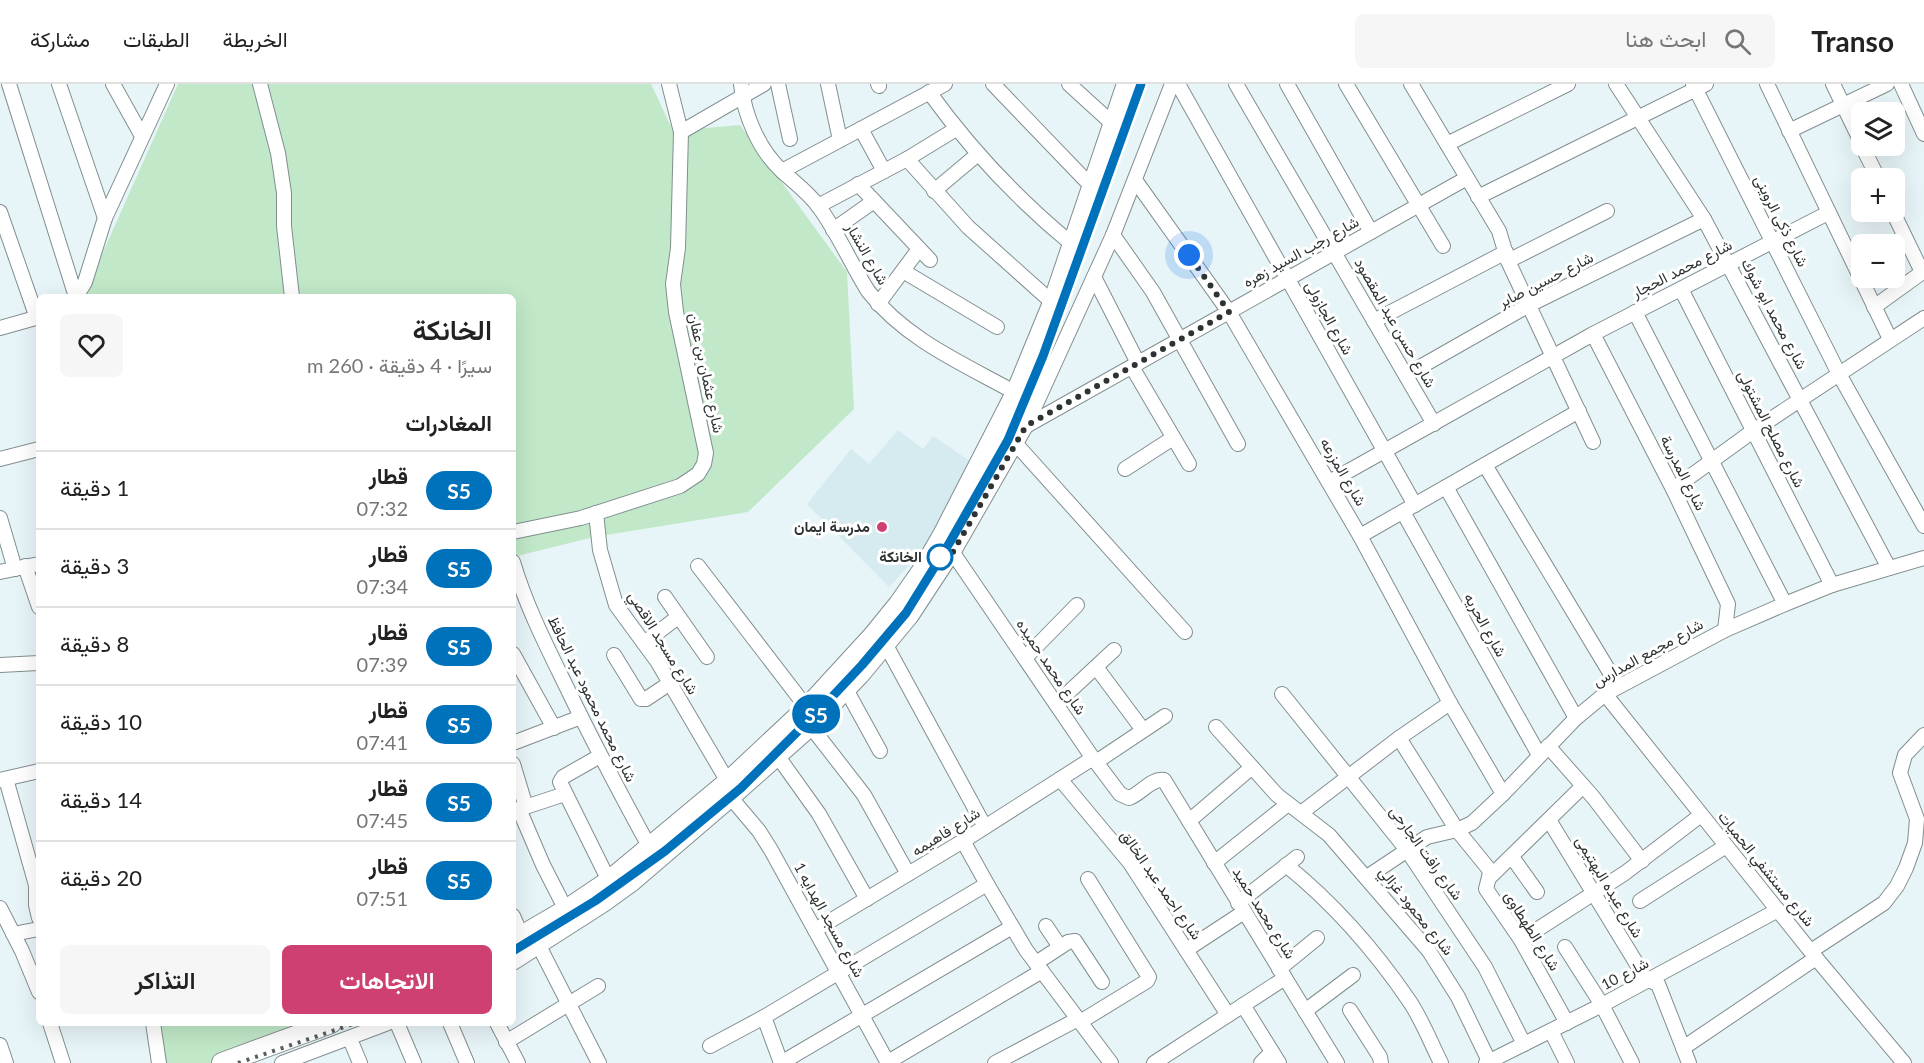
<!DOCTYPE html>
<html lang="ar">
<head>
<meta charset="utf-8">
<style>
  :root { --surface:#fff; --page:#f6f6f6; --text:#222; --muted:#767676; --line:#e0e0e0; --accent:#cd4071 }
  body { margin:0; font-family:Lato,Vazirmatn,sans-serif; background:var(--page); color:var(--text); direction:rtl; height:100vh; display:flex; flex-direction:column; font-size:22px; white-space:nowrap }
  * { box-sizing:border-box; margin:0 }
  p { font-size:20px; color:var(--muted) }
  .icon { flex:none; width:33px; height:33px; fill:none; stroke:currentColor; stroke-width:2; stroke-linecap:round; stroke-linejoin:round }
  .map { position:relative; flex:1; overflow:hidden; direction:ltr }
  .details { position:absolute; left:36px; top:210px; width:480px; height:732px; display:flex; flex-direction:column; background:var(--surface); border-radius:9px; box-shadow:0 6px 24px #0002; direction:rtl }
  .details>* { flex:none }
  .badge { padding:0 12px; border-radius:20px; font-size:21px; line-height:39px }
  .tools { position:absolute; left:1851px; top:18px; display:grid; gap:12px }
  .tools a { display:grid; place-items:center; width:54px; height:54px; border-radius:9px; background:var(--surface); box-shadow:0 6px 24px #0002; font-size:30px }
  .you { position:absolute; width:30px; height:30px; margin:-15px; border:4px solid #fff; border-radius:50%; background:#1a73e8; box-shadow:0 0 0 9px #1a73e833 }
  .map>.badge { position:absolute; translate:-50% -50%; box-shadow:0 0 0 3px #fff }
  h2 { padding:0 24px; font-size:22px; line-height:54px }
  .round { display:grid; place-items:center; flex:none; width:63px; height:63px; border-radius:9px; background:var(--page) }
  .headline { display:flex; align-items:center; justify-content:space-between; height:102px; padding:0 24px }
  h1 { font-size:28px; font-weight:600; line-height:45px }
  .action { display:flex; gap:12px; margin-top:auto; padding:12px 24px }
  .action a { flex:1; height:69px; border-radius:9px; background:var(--accent); color:#fff; font-size:24px; font-weight:600; line-height:69px; text-align:center }
  .action a+a { background:var(--page); color:var(--text) }
  ul { padding:0; list-style:none }
  li { display:flex; align-items:center; gap:18px; height:78px; padding:0 24px; border-top:2px solid var(--line) }
  li div { flex:1 }
  li b { display:block; font-size:22px }
  li em { font-style:normal }
  li .badge { min-width:66px; font-weight:700; text-align:center }
  header { display:flex; align-items:center; gap:36px; box-sizing:border-box; height:84px; padding:0 30px; background:var(--surface); border-bottom:2px solid var(--line) }
  header strong { font-size:28px }
  nav { display:flex; gap:33px; margin-inline-start:auto; font-size:21px }
  .search { width:420px; height:54px; background:var(--page); display:flex; align-items:center; gap:15px; box-sizing:border-box; padding:0 21px; border-radius:9px; color:var(--muted); font-size:22px }
  .map>svg:first-child { display:block }
  .built { fill:#d5ebf0 }
  .green { fill:#c1e8c8 }
  .lines { fill:none; stroke-linecap:round; stroke-linejoin:round }
  .street-casing { stroke:#828e90; stroke-width:16 }
  .secondary-casing { stroke:#828e90; stroke-width:22 }
  .street { stroke:#fff; stroke-width:14 }
  .secondary { stroke:#fff; stroke-width:20 }
  .rail { stroke:#575e5f; stroke-width:4; stroke-dasharray:3 6; stroke-linecap:butt }
  .line-casing { stroke:#fff; stroke-width:14 }
  .line { stroke:#0072bc; stroke-width:9 }
  .walk { stroke:#2d3233; stroke-width:6; stroke-dasharray:0 10.8 }
  .poi-dot { fill:#cd4071; stroke:#fff; stroke-width:2 }
  .stop-dot { fill:#fff; stroke:#0072bc; stroke-width:3 }
  .labels { text-anchor:middle; stroke-width:6; stroke-linejoin:round; paint-order:stroke }
  .street-label { font-size:15px; fill:#2d3233; stroke:#fff }
  .poi-label { font-size:15px; font-weight:bold; fill:#2d3233; stroke:#fff; text-anchor:end }
  .stop-label { font-size:15px; font-weight:bold; fill:#2d3233; stroke:#fff; text-anchor:end }
</style>
</head>
<body>
<header>
<strong>Transo</strong>
<div class="search"><svg class="icon" aria-label="search" viewBox="0 0 24 24"><circle cx="10" cy="10" r="6"/><path d="M15 15l6 6"/></svg>ابحث هنا</div>
<nav><a>الخريطة</a><a>الطبقات</a><a>مشاركة</a></nav>
</header>
<div class="map">
<svg width="1924" height="979" viewBox="0 0 1924 979">
  <rect width="100%" height="100%" fill="#e8f5f8"/>
  <path class="built" d="M898,346L923,365L933,352L970,377L923,466L889,503L807,420L851,365L869,380Z"/>
  <g class="green">
    <path d="M178,0H651L673,47L740,41L847,188L854,325L748,428L594,453L513,473V213H83Z"/>
    <path d="M159,939H312L210,979H165Z"/>
  </g>
  <g class="lines">
    <g class="street-casing">
      <g id="street">
        <path d="M9,0L76,213"/>
        <path d="M59,0L105,134"/>
        <path d="M113,0L142,52"/>
        <path d="M260,0L278,69L284,109V142L292,213"/>
        <path d="M741,0C744,31 759,66 782,87C795,99 808,108 819,123C838,149 851,180 868,207C906,256 964,280 1016,309"/>
        <path d="M778,0L790,55"/>
        <path d="M828,0L840,56"/>
        <path d="M878,0L879,2"/>
        <path d="M993,0L1093,104"/>
        <path d="M1069,0L1114,41"/>
        <path d="M1178,0L1415,421"/>
        <path d="M1236,0L1434,340"/>
        <path d="M1287,0L1371,148"/>
        <path d="M1346,0L1443,162"/>
        <path d="M1411,0L1499,147L1508,177L1593,358"/>
        <path d="M1616,0L1704,135L1889,484"/>
        <path d="M1693,0L1839,290L1924,442"/>
        <path d="M1767,0L1890,255"/>
        <path d="M1833,0L1862,60"/>
        <path d="M1901,0L1924,50"/>
        <path d="M929,8C971,66 1018,116 1073,161"/>
        <path d="M861,45L884,87"/>
        <path d="M1789,47L1887,0"/>
        <path d="M681,48L764,0"/>
        <path d="M1447,60L1568,0"/>
        <path d="M1862,62L1878,94"/>
        <path d="M907,75L968,143L1053,219"/>
        <path d="M782,87L945,0"/>
        <path d="M1135,96L1229,228L1360,452L1450,619L1503,710"/>
        <path d="M858,100L930,176"/>
        <path d="M934,107L978,70"/>
        <path d="M1478,113L1706,0"/>
        <path d="M818,122L907,75L956,45"/>
        <path d="M0,128L37,234"/>
        <path d="M1893,128L1922,188"/>
        <path d="M833,146L874,117"/>
        <path d="M1113,151L1153,208L1238,360"/>
        <path d="M1508,177L1607,127"/>
        <path d="M903,187L997,243"/>
        <path d="M1094,193L1138,279"/>
        <path d="M1681,205L1832,501"/>
        <path d="M76,213L85,198L105,134L167,0"/>
        <path d="M878,220L919,165"/>
        <path d="M1874,223L1924,187"/>
        <path d="M1635,228L1785,520"/>
        <path d="M1374,237L1506,168"/>
        <path d="M0,244L39,233"/>
        <path d="M1593,250L1673,405L1728,520L1725,546"/>
        <path d="M1132,283L1189,380"/>
        <path d="M1406,291L1529,221L1704,135"/>
        <path d="M1026,342L1467,94"/>
        <path d="M1016,360L1185,548"/>
        <path d="M0,375L39,365"/>
        <path d="M1485,381L1618,602"/>
        <path d="M1125,385L1173,354"/>
        <path d="M1329,398L1593,250L1828,129"/>
        <path d="M1446,403L1576,634"/>
        <path d="M1673,405L1753,347L1924,234"/>
        <path d="M1403,428L1539,671"/>
        <path d="M596,429L600,466L616,521L657,577L728,698"/>
        <path d="M0,434L15,485"/>
        <path d="M513,448L581,434L680,402L698,390L704,380L706,369L676,228L673,200L678,164L681,48L669,0"/>
        <path d="M1360,452L1579,327"/>
        <path d="M953,469L1090,670L1120,710L1129,714C1141,710 1151,694 1164,696L1337,979"/>
        <path d="M513,478C526,522 547,563 567,604C593,658 621,711 650,764"/>
        <path d="M25,482L39,523"/>
        <path d="M698,482L807,624"/>
        <path d="M0,488L39,480"/>
        <path d="M665,513L707,573"/>
        <path d="M644,559L678,533"/>
        <path d="M887,563L985,743"/>
        <path d="M513,570L554,644"/>
        <path d="M614,571L641,615H646L670,599"/>
        <path d="M1025,574L1077,521"/>
        <path d="M0,581L39,579"/>
        <path d="M1096,583L1143,646"/>
        <path d="M847,607L880,667"/>
        <path d="M1282,610L1407,766L1485,883L1524,960"/>
        <path d="M1605,610L1816,874L1904,979"/>
        <path d="M1056,620L1114,566"/>
        <path d="M1216,643L1277,711L1329,751L1429,867L1458,913L1489,977"/>
        <path d="M812,644L864,711L908,790"/>
        <path d="M1399,654L1457,746L1488,784L1490,789L1486,805L1521,856L1567,939"/>
        <path d="M513,659L581,633"/>
        <path d="M1548,662L1593,713L1642,777"/>
        <path d="M600,672L563,693L560,698L609,797"/>
        <path d="M779,674L819,730L867,815"/>
        <path d="M1096,678L1165,632"/>
        <path d="M513,680L526,723"/>
        <path d="M6,695L36,801V821L39,834"/>
        <path d="M1060,695L1130,779L1228,931"/>
        <path d="M0,696L39,687"/>
        <path d="M732,715L759,747L771,766L888,979"/>
        <path d="M519,725L543,781L566,826"/>
        <path d="M513,727L565,710"/>
        <path d="M1301,729L1399,654L1450,619"/>
        <path d="M1549,736L1646,895L1658,900L1689,979"/>
        <path d="M1189,737L1251,684"/>
        <path d="M963,757L987,800L1026,866L1111,979"/>
        <path d="M1512,773L1537,808"/>
        <path d="M1214,779L1288,720"/>
        <path d="M1286,781C1333,819 1376,868 1410,918C1422,936 1431,959 1441,979"/>
        <path d="M1367,793L1427,753L1457,746L1472,739L1503,710L1576,634L1605,610L1725,546L1785,520L1832,501L1924,474"/>
        <path d="M1490,793L1583,702"/>
        <path d="M1640,817L1726,762"/>
        <path d="M1238,819L1297,773"/>
        <path d="M0,824L22,867L39,908"/>
        <path d="M513,832L522,853"/>
        <path d="M1046,842L1060,863"/>
        <path d="M815,846L963,757L1093,674"/>
        <path d="M13,850L39,845"/>
        <path d="M1521,856L1625,789L1701,731"/>
        <path d="M539,862L599,979"/>
        <path d="M1565,863L1602,921L1632,979"/>
        <path d="M1186,866L1244,828"/>
        <path d="M1811,867L1884,819L1897,802L1906,784L1915,759L1917,735L1900,689L1905,671L1924,651"/>
        <path d="M513,879L605,820L634,799L732,715L812,644L862,592L911,533L953,469L1026,342L1113,151L1172,0"/>
        <path d="M1036,879L1068,858L1075,857L1102,898"/>
        <path d="M1279,885L1317,854"/>
        <path d="M1243,921L1279,979"/>
        <path d="M1350,926L1380,973L1381,979"/>
        <path d="M1305,927L1353,891"/>
        <path d="M764,933L781,979L1012,843"/>
        <path d="M1080,938L1147,897L1149,893L1088,795"/>
        <path d="M50,939L63,979"/>
        <path d="M153,939L159,979"/>
        <path d="M397,939L414,979"/>
        <path d="M450,939L467,979"/>
        <path d="M497,939L518,979"/>
        <path d="M1551,947L1567,979"/>
        <path d="M350,955L360,979"/>
        <path d="M506,958L598,902"/>
        <path d="M0,961L6,979"/>
        <path d="M710,962L764,933L987,800"/>
        <path d="M1683,964L1816,874"/>
        <path d="M888,978L1042,887"/>
        <path d="M282,979L388,939"/>
        <path d="M995,979L1078,935"/>
        <path d="M1154,979L1285,894"/>
        <path d="M1261,979L1272,968"/>
        <path d="M1486,979L1602,921L1778,826"/>
      </g>
    </g>
    <g class="secondary-casing">
      <g id="secondary">
        <path d="M513,857L566,826L609,797L728,698L807,624L873,552L899,520L922,487L943,451L1016,309L1053,219L1127,0"/>
        <path d="M222,979L331,939"/>
      </g>
    </g>
    <use href="#street" class="street"/>
    <use href="#secondary" class="secondary"/>
    <g class="rail">
      <path d="M513,867L595,817L665,767L740,704L816,630L862,581L906,529L950,458L1008,356L1043,272L1141,0"/>
      <path d="M238,979L356,939"/>
    </g>
  </g>
  <g class="lines">
    <g class="line-casing">
      <path id="line" d="M513,867L595,817L665,767L741,704L831,614L862,581L906,529L950,458L1008,356L1043,272L1141,0"/>
    </g>
    <use href="#line" class="line"/>
    <path class="walk" d="M940,473L943,485L1026,342L1229,228L1189,171"/>
  </g>
  <circle class="poi-dot" cx="882" cy="443" r="6"/>
  <circle class="stop-dot" cx="940" cy="473" r="12"/>
  <g class="labels">
    <g class="street-label">
      <text transform="translate(1781 137) rotate(63)" y="5">شارع ذكى الروينى</text>
      <text transform="translate(1301 168) rotate(-29)" y="5">شارع رجب السيد زهره</text>
      <text transform="translate(867 170) rotate(60)" y="5">شارع النشار</text>
      <text transform="translate(1682 185) rotate(-27)" y="5">شارع محمد الحجار</text>
      <text transform="translate(1546 196) rotate(-27)" y="5">شارع حسين صابر</text>
      <text transform="translate(1774 230) rotate(62)" y="5">شارع محمد ابو شوك</text>
      <text transform="translate(1329 234) rotate(61)" y="5">شارع الجازولى</text>
      <text transform="translate(1395 239) rotate(60)" y="5">شارع حسن عبد المقصود</text>
      <text transform="translate(706 289) rotate(78)" y="5">شارع عثمان بن عفان</text>
      <text transform="translate(1771 345) rotate(63)" y="5">شارع مصلح المشتولى</text>
      <text transform="translate(1343 388) rotate(60)" y="5">شارع المزرعه</text>
      <text transform="translate(1683 389) rotate(63)" y="5">شارع المدرسة</text>
      <text transform="translate(1485 541) rotate(61)" y="5">شارع الحريه</text>
      <text transform="translate(663 559) rotate(58)" y="5">شارع مسجد الاقصي</text>
      <text transform="translate(1648 569) rotate(-29)" y="5">شارع مجمع المدارس</text>
      <text transform="translate(1051 583) rotate(56)" y="5">شارع محمد حميده</text>
      <text transform="translate(592 615) rotate(64)" y="5">شارع محمد محمود عبد الحافظ</text>
      <text transform="translate(946 748) rotate(-32)" y="5">شارع فاهيمه</text>
      <text transform="translate(1426 769) rotate(54)" y="5">شارع رافت الجارحى</text>
      <text transform="translate(1766 785) rotate(51)" y="5">شارع مستشفي الحميات</text>
      <text transform="translate(1161 801) rotate(55)" y="5">شارع احمد عبد الخالق</text>
      <text transform="translate(1609 803) rotate(59)" y="5">شارع عبده البهتيمى</text>
      <text transform="translate(1416 827) rotate(51)" y="5">شارع محمود غزالي</text>
      <text transform="translate(1264 829) rotate(58)" y="5">شارع محمد حميد</text>
      <text transform="translate(829 836) rotate(61)" y="5">شارع مسجد الهدايه 1</text>
      <text transform="translate(1532 847) rotate(58)" y="5">شارع الطهطاوى</text>
      <text transform="translate(1625 890) rotate(-28)" y="5">شارع 10</text>
    </g>
    <g class="poi-label">
      <text x="870" y="448">مدرسة ايمان</text>
    </g>
    <g class="stop-label">
      <text x="922" y="478">الخانكة</text>
    </g>
  </g>
</svg>
<div class="tools">
<a><svg class="icon" aria-label="layers" viewBox="0 0 24 24"><path d="M12 4l9 5-9 5-9-5zM3 14l9 5 9-5"/></svg></a>
<a>+</a>
<a>−</a>
</div>
<div class="you" style="left:1189px;top:171px"></div>
<b class="badge" style="left:816px;top:630px;background:#0072bc;color:#fff">S5</b>
<section class="details">
<div class="headline"><div><h1>الخانكة</h1><p>سيرًا · 4 دقيقة · 260 m</p></div><a class="round"><svg class="icon" aria-label="heart" viewBox="0 0 24 24"><path d="M12 20l-8-8c-3-5 5-10 8-4 3-6 11-1 8 4z"/></svg></a></div>
<h2>المغادرات</h2>
<ul>
<li><span class="badge" style="background:#0072bc;color:#fff">S5</span><div><b>قطار</b><p>07:32</p></div><em>1 دقيقة</em></li>
<li><span class="badge" style="background:#0072bc;color:#fff">S5</span><div><b>قطار</b><p>07:34</p></div><em>3 دقيقة</em></li>
<li><span class="badge" style="background:#0072bc;color:#fff">S5</span><div><b>قطار</b><p>07:39</p></div><em>8 دقيقة</em></li>
<li><span class="badge" style="background:#0072bc;color:#fff">S5</span><div><b>قطار</b><p>07:41</p></div><em>10 دقيقة</em></li>
<li><span class="badge" style="background:#0072bc;color:#fff">S5</span><div><b>قطار</b><p>07:45</p></div><em>14 دقيقة</em></li>
<li><span class="badge" style="background:#0072bc;color:#fff">S5</span><div><b>قطار</b><p>07:51</p></div><em>20 دقيقة</em></li>
</ul>
<div class="action"><a>الاتجاهات</a><a>التذاكر</a></div>
</section>
</div>
</body>
</html>
